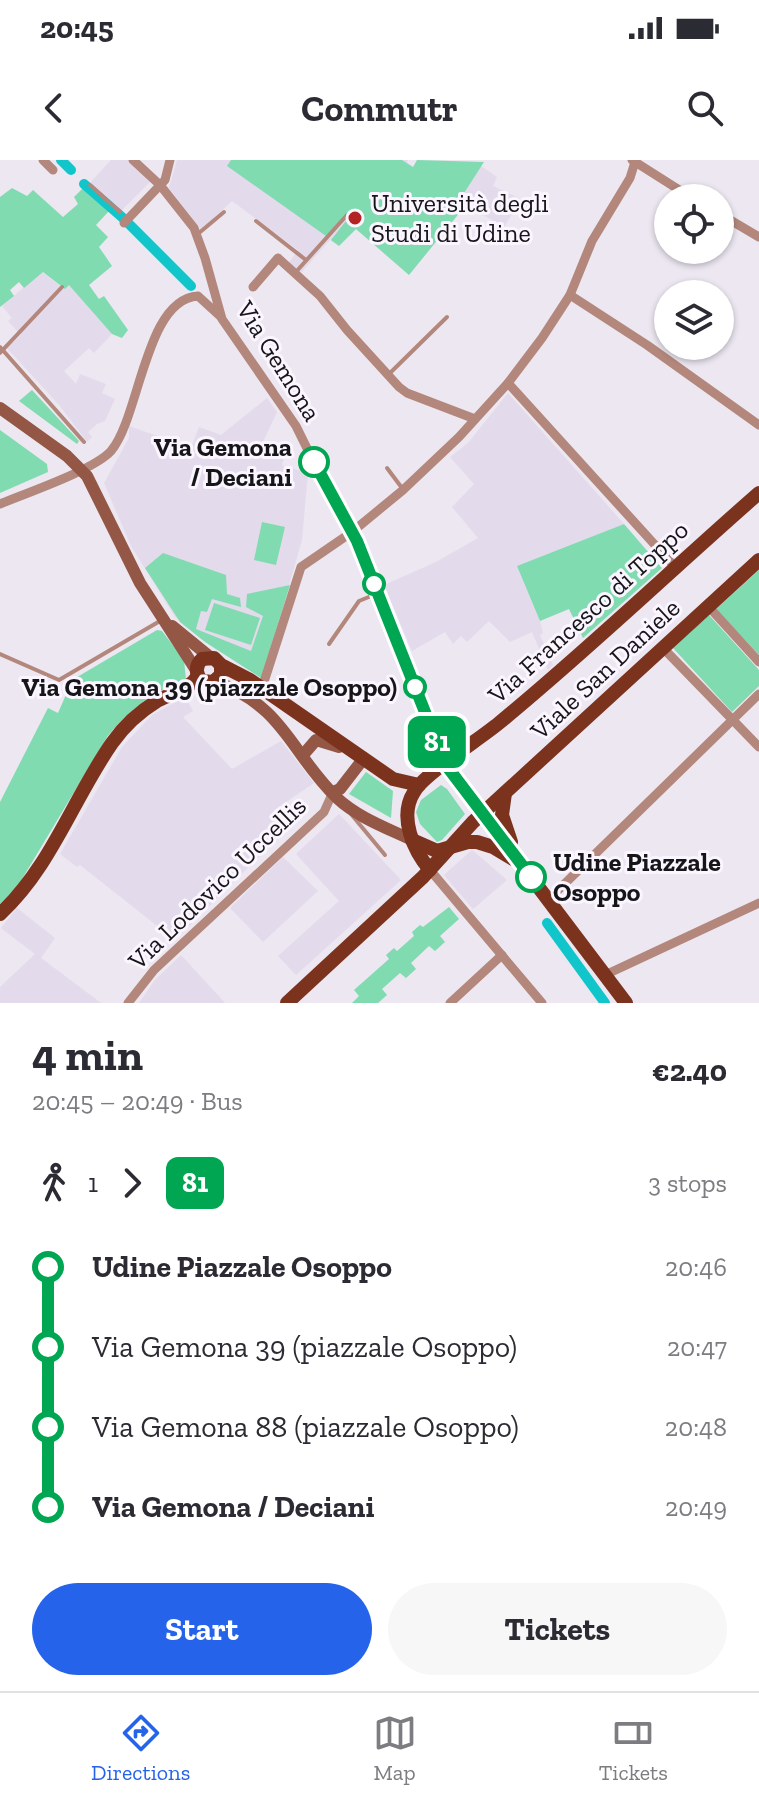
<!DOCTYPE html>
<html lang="en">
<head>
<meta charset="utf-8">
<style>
  :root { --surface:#fff; --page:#f7f7f7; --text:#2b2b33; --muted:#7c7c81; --line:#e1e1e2; --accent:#2563eb }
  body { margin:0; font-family:"Zilla Slab",serif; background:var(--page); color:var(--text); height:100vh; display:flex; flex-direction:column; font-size:30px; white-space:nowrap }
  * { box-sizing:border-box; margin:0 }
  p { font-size:26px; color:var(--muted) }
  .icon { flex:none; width:44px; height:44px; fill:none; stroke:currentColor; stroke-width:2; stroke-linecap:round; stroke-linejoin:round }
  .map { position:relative; height:843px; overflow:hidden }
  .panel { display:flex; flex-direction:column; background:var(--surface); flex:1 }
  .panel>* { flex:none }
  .badge { padding:0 16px; border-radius:12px; font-size:28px; line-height:52px }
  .buttons { position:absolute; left:654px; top:24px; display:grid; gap:16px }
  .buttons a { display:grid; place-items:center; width:80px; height:80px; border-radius:50%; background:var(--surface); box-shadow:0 2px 6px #0004; font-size:40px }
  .map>.badge { position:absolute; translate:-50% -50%; box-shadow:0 0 0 4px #fff }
  .legs { display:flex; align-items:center; gap:12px; height:88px; padding:0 32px; font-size:26px }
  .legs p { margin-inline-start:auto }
  .head { display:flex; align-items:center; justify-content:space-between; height:136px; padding:0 32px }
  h1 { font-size:44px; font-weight:700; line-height:60px }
  .primary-button { display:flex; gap:16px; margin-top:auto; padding:16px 32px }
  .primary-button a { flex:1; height:92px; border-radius:48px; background:var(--accent); color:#fff; font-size:32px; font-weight:700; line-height:92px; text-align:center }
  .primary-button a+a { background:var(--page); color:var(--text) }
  ul { padding:0 32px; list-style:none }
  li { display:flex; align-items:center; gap:28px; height:80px; font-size:30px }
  li i { display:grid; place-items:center; width:12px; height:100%; margin:0 10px; background:currentColor }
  li i::after { content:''; width:20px; height:20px; margin:-10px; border:6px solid; border-radius:50%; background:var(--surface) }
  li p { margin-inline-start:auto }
  li:first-child i { background:linear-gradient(#0000 50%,currentColor 0) }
  li:last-child i { background:linear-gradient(currentColor 50%,#0000 0) }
  .status { display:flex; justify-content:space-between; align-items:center; height:56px; padding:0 40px; background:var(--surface); direction:ltr }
  .status svg { height:22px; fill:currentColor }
  header { display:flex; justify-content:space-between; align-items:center; height:104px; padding:0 32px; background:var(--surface); font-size:36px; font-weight:700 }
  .tabs { display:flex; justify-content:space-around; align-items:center; height:112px; border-top:2px solid var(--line); background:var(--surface); font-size:22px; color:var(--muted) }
  .tabs a { display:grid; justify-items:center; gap:4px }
  .tabs .active { color:var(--accent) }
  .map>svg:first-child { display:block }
  .built { fill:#e3daeb }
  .green { fill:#80dbb0 }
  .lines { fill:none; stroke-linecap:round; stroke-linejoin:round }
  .canal { stroke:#11c6ca; stroke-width:10 }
  .lane { stroke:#b3877b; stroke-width:4 }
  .street { stroke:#b3877b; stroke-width:9 }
  .secondary { stroke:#945746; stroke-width:12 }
  .primary { stroke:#7c331e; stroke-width:14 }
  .line-1-casing { stroke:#fff; stroke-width:18 }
  .line-1 { stroke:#00a651; stroke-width:12 }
  .poi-dot { fill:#b32324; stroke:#faf5ff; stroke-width:3 }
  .stop-1-dot { fill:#fff; stroke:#00a651; stroke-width:4 }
  .labels { text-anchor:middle; stroke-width:6; stroke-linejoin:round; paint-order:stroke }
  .poi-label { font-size:26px; fill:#161518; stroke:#faf5ff; text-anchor:start }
  .street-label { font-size:26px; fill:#161518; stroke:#faf5ff }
  .stop-label { font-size:26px; font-weight:bold; fill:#161518; stroke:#faf5ff; text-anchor:end }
</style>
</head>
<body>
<div class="status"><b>20:45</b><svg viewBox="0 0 49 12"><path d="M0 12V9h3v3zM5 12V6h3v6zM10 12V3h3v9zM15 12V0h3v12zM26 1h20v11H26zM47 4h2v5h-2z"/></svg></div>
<header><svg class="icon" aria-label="back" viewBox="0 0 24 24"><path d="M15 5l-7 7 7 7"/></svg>Commutr<svg class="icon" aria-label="search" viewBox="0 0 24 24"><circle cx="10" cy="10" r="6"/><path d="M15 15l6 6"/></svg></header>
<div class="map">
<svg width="759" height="843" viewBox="0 0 759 843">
  <rect width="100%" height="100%" fill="#ece7f1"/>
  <g class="built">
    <path d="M111,0H129L150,22L119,53L88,25Z"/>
    <path d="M177,0H408L407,3L458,41L481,6L497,17L493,26L521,39L504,67L466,45L409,115L356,69L339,86L330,80L300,114L288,104L298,90L232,41L201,70L169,28Z"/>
    <path d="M42,112L64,129L69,124L112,174L94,193L89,188L64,211L76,224L80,214L106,224L102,233L115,239L105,261L97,264L88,272L92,277L87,282L60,246L7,188L21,175L8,161L12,158L2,146Z"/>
    <path d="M508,233L624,364L517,406L540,461L543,473L540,475L553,505L548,510L532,472L510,482L489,461L467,482L461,476L453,484L445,472L412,491L384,425L436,402L478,378L452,347L474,324L450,297L468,283Z"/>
    <path d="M267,238L277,252L262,284L286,292L282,305L308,313L302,380L268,498L187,466L175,457L131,386L104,323L129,278V266L191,288L199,267L221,275Z"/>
    <path d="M185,537L193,551L183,557L232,609L281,581L314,623L273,651L288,668L175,780L80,705L77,707L60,694L122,587L152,555Z"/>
    <path d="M339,654L401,720L296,815L278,796L339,741L296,694Z"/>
    <path d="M472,690L507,720L473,749L444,715Z"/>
    <path d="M283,697L318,731L263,782L230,748Z"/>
    <path d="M17,748L55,778L41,798L101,843H0V827L35,794L1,768Z"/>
    <path d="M181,795L225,843H139L155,820Z"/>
  </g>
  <g class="green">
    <path d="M231,0H402L413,7L417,0L484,2L459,41L465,46L409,115L356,69L339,86L331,80L349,57L346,54L326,76L227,6Z"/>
    <path d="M84,27L109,51L96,65L108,77L99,87L112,106L89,125L99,139L104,136L128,170L122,178L112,174L69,125L65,129L43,112L24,128L19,122L10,130L14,136L0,147V37L12,28L27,36L33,30L63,57L78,44L74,37Z"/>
    <path d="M32,230L79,281L77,284L19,241Z"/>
    <path d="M0,270L47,304L48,312L0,333Z"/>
    <path d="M262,362L285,367L276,405L254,400Z"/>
    <path d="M624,364L662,408L583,478L569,449L540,461L517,406Z"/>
    <path d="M163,393L226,415L227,434L240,438L241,447L212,439L207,452L201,451L196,469L251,491L263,456L246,447L247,434L290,425L261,518L205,482L180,462L145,408Z"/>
    <path d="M759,410V495L716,449Z"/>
    <path d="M214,443L260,458L251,485L205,470Z"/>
    <path d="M709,455L759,510V526L732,552L673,488Z"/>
    <path d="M157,470L162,471L184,500L186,520C154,530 128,551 107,577L19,724L0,744V642L48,548L58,553L68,530L65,528L67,523Z"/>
    <path d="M366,612L393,631L391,658L349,634Z"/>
    <path d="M441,625L447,629L465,654L442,680L437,682L420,664L416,652L421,640Z"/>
    <path d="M449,747L459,759L440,776L445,782L435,791L429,786L411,803L416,809L406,818L400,813L382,829L387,835L378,843H352L359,836L354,830L389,799L386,795L394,788L397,791L414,776L412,772L420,765L423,767Z"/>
  </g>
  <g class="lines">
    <g class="canal">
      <path d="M61,0L71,10"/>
      <path d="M84,24L123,58L191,126"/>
      <path d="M547,763L605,843"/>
    </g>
    <g class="lane">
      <path d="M90,25L120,52"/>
      <path d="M256,61L306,100"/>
      <path d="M199,73L224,52"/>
      <path d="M295,113L347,55"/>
      <path d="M0,187L84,282"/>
      <path d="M0,193L62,127"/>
      <path d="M389,214L447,157"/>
      <path d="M387,308L402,328"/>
      <path d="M329,484L359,441L376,434"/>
      <path d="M0,494L59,520L160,461"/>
      <path d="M351,654L385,695"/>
    </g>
    <g class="street">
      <path d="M43,0L53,10"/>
      <path d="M133,0L160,25L194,68L205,98L222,159L296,266L329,333L352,372L446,605"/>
      <path d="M632,0L692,38"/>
      <path d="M720,54L759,77"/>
      <path d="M124,63L165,20L170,0"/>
      <path d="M253,127L278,98L320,136L347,170L399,227L407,233L475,259"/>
      <path d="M570,135L647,185L759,265"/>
      <path d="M508,223L675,407"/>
      <path d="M0,344C26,333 94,310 111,291C140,257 145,139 198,136L221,157"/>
      <path d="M708,446L759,502"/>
      <path d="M663,488L759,587"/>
      <path d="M262,528L301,407L352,372L403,330L459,277L508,223L542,178L570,135L592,81L630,18L635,2"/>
      <path d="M430,710L542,843"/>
      <path d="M548,740L759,534"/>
      <path d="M605,815L759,743"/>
      <path d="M128,843L154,810L324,652L333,632"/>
      <path d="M450,843L502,795"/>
    </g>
    <g class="secondary">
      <path d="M0,248L67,296L87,316L140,423L196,510"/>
      <path d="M172,466L210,497"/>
      <path d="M215,521C286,548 289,591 337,638C357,657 387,668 412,680"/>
      <path d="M303,595L316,580L339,587"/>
      <path d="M333,632L340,629L364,598L359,596"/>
    </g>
    <g class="primary">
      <path d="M221,505V515L213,522L202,521C195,514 195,506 202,499L214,498L221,505L250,520L393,619L419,625"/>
      <path d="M446,605L626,843"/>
      <path d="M505,633L502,655L511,682"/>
      <path d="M412,680L437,691L468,682H477L493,687L513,699"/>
      <path d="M430,710C414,691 398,657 414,632C424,614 480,579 499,563C588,490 672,409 759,333"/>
      <path d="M0,754C51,707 73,639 112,583C124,566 139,552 157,541C173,532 187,532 198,516"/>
      <path d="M287,843L423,717L473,662L759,400"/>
    </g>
  </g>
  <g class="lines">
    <g class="line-1-casing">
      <path id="line-1" d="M314,302L357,381L446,605L531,717"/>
    </g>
    <use href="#line-1" class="line-1"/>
  </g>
  <circle class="poi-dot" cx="355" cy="58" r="8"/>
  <g class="stop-1-dot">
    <circle cx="314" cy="302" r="14"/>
    <circle cx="374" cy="424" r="10"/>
    <circle cx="415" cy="527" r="10"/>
    <circle cx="531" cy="717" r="14"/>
  </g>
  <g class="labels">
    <g class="poi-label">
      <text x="371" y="52">Università degli<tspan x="371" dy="30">Studi di Udine</tspan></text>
    </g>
    <g class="street-label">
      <text transform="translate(279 201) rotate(58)" y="9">Via Gemona</text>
      <text transform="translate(588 452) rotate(-42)" y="9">Via Francesco di Toppo</text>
      <text transform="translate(605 509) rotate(-43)" y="9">Viale San Daniele</text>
      <text transform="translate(217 723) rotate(-44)" y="9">Via Lodovico Uccellis</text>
    </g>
    <g class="stop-label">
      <text x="292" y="296">Via Gemona<tspan x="292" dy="30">/ Deciani</tspan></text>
      <text x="397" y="536">Via Gemona 39 (piazzale Osoppo)</text>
      <text x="553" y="711" text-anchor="start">Udine Piazzale<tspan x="553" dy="30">Osoppo</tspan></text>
    </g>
  </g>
</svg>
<div class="buttons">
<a><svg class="icon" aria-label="locate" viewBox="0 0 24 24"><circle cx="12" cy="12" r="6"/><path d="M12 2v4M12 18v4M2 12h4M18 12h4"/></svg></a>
<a><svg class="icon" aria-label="layers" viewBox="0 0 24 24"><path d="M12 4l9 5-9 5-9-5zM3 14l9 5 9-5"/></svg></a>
</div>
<b class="badge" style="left:437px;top:582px;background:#00a651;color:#fff">81</b>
</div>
<section class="panel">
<div class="head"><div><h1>4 min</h1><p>20:45 – 20:49 · Bus</p></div><b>€2.40</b></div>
<div class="legs"><svg class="icon" aria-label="walk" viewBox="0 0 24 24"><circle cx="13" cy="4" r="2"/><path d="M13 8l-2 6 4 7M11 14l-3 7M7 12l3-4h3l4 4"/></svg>1<svg class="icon" aria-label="forward" viewBox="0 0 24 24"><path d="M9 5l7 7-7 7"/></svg><b class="badge" style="background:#00a651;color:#fff">81</b><p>3 stops</p></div>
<ul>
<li><i style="color:#00a651"></i><b>Udine Piazzale Osoppo</b><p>20:46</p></li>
<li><i style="color:#00a651"></i><span>Via Gemona 39 (piazzale Osoppo)</span><p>20:47</p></li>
<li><i style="color:#00a651"></i><span>Via Gemona 88 (piazzale Osoppo)</span><p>20:48</p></li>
<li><i style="color:#00a651"></i><b>Via Gemona / Deciani</b><p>20:49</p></li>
</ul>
<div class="primary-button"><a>Start</a><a>Tickets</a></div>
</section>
<nav class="tabs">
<a class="active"><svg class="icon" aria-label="directions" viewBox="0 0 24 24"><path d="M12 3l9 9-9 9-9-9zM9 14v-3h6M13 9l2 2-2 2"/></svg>Directions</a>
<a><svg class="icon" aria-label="map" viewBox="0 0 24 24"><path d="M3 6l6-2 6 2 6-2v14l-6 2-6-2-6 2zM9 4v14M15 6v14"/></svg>Map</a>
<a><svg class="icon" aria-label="tickets" viewBox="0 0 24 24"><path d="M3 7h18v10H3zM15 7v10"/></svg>Tickets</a>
</nav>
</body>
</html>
